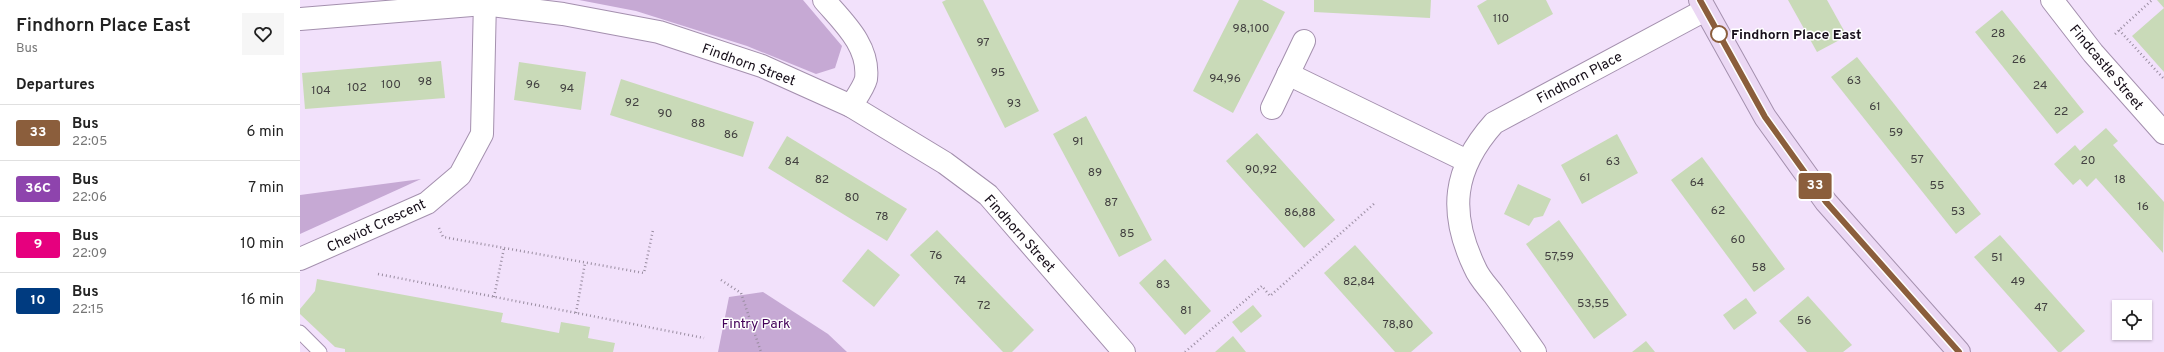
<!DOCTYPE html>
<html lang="en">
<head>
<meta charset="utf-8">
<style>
  :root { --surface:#fff; --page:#f6f6f6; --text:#222; --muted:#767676; --line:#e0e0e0 }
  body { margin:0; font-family:Overpass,sans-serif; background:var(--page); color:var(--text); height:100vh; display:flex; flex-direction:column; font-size:15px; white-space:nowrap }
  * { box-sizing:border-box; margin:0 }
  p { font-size:13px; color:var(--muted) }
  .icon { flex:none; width:22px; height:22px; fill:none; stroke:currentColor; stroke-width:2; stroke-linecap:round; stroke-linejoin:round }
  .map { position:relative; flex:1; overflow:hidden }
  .side { display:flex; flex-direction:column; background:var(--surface); width:300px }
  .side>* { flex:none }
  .badge { padding:0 8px; border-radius:3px; font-size:14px; line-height:26px }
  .buttons { position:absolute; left:1812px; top:300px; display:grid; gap:8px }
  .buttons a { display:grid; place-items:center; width:40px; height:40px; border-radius:0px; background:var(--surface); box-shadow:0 1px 3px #0004; font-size:20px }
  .map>.badge { position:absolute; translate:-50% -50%; box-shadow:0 0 0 2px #fff }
  h2 { padding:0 16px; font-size:15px; line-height:36px }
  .round { display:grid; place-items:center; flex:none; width:42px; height:42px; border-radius:0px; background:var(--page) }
  .overview { display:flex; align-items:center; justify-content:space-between; height:68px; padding:0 16px }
  h1 { font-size:19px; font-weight:600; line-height:30px }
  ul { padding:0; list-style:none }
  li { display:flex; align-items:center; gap:12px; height:56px; padding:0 16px; border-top:1px solid var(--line) }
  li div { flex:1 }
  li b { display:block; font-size:15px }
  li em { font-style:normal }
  li .badge { min-width:44px; font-weight:700; text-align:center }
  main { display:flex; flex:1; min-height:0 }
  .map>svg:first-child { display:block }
  .green { fill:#c6a9d4 }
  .building { fill:#c9dab8 }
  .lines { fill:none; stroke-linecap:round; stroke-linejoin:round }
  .lane-casing { stroke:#a490ae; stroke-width:15 }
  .street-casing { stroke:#a490ae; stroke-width:24 }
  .secondary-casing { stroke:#a490ae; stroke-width:24 }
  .path { stroke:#9a8da1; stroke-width:2.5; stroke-dasharray:1 3; stroke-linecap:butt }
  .lane { stroke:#fff; stroke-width:13 }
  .street { stroke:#fff; stroke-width:22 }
  .secondary { stroke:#ebd8f4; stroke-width:22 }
  .line-casing { stroke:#fff; stroke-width:9 }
  .line { stroke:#8b5e3c; stroke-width:6 }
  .stop-dot { fill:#fff; stroke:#8b5e3c; stroke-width:2 }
  .labels { text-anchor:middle; stroke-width:3; stroke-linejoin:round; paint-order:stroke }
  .number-label { font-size:12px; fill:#434141 }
  .stop-label { font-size:14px; font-weight:bold; fill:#160e19; stroke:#fff; text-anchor:start }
  .street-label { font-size:14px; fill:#160e19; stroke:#fff }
  .park-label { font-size:14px; fill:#430259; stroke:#fff }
</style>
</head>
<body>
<main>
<section class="side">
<div class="overview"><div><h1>Findhorn Place East</h1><p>Bus</p></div><a class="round"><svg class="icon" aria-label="heart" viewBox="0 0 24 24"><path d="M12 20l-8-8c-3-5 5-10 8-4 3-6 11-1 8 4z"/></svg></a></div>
<h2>Departures</h2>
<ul>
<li><span class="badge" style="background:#8b5e3c;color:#fff">33</span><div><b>Bus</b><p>22:05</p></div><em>6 min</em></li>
<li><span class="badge" style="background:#8e44ad;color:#fff">36C</span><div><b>Bus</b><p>22:06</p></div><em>7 min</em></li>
<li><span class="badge" style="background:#e6007e;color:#fff">9</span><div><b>Bus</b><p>22:09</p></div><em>10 min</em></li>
<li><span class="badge" style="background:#003b80;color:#fff">10</span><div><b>Bus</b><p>22:15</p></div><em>16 min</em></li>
</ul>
</section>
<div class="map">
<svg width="1864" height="352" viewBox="0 0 1864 352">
  <rect width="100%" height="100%" fill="#f2e1fb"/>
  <g class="green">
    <path d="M279,0H503L542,46L535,68L516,74L447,46L336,11Z"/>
    <path d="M121,179L0,234V195Z"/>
    <path d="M463,292L528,334L547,352H418L429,297Z"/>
  </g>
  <g class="building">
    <path d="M646,0H683L739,111L705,128L642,2Z"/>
    <path d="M939,0H962L985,12L933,113L893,91Z"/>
    <path d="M1014,0H1131L1130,18L1014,12Z"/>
    <path d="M1187,0H1246L1253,14L1198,45L1177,6Z"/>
    <path d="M1488,0H1527L1547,36L1517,52Z"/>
    <path d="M1857,0H1864V72L1832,36L1864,8Z"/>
    <path d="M1702,10L1784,112L1757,134L1675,32Z"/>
    <path d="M1557,57L1681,214L1656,234L1531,77Z"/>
    <path d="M141,61L145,98L5,109L2,73Z"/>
    <path d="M219,62L286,72L281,110L214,100Z"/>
    <path d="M321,79L454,122L443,157L310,115Z"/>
    <path d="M786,116L852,240L819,257L753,134Z"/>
    <path d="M1806,128L1818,141L1813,145L1864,202L1863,253L1796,178L1787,187L1780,179L1773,185L1754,164L1775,145L1780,151Z"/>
    <path d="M957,133L1035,220L1004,248L926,161Z"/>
    <path d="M1317,134L1338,173L1282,204L1261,165Z"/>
    <path d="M487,136L607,209L587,241L468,168Z"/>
    <path d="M1402,157L1485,269L1454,292L1371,180Z"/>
    <path d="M1218,184L1251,199L1243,216L1234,218L1229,226L1204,214Z"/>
    <path d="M1259,220L1327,315L1294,339L1226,244Z"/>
    <path d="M637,230L734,330L712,352H703L610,255Z"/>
    <path d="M1700,235L1785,331L1761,352H1758L1674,257Z"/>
    <path d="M1055,245L1133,333L1111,352H1095L1024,273Z"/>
    <path d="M568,249L600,275L574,307L542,281Z"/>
    <path d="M865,259L911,311L885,335L839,283Z"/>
    <path d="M17,279L203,313L201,322L259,333L261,322L290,327L288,338L315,343L313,352H45V349L35,347L0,314V309L15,291Z"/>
    <path d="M1508,296L1552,345L1543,352H1507L1479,321Z"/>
    <path d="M1446,298L1457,313L1434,330L1423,315Z"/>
    <path d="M953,305L962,316L941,333L932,322Z"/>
    <path d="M933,336L946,352H915Z"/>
    <path d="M1346,341L1355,352H1332Z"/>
  </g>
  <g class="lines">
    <g class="lane-casing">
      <path id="lane" d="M0,332L20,352"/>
    </g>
    <g class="street-casing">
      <g id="street">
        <path d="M524,0C543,22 570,46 566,79C564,87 556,98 551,106"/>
        <path d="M1752,0L1793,53L1864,133"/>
        <path d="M0,19L184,4L263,14L359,32L462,66L551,106L645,163L688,195L824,352"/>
        <path d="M988,74L1167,161"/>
        <path d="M972,108L1004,41"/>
        <path d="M0,259L127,203L160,175L182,134L185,0"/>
        <path d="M1235,352C1222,333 1208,314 1194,295C1188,287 1179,278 1175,268C1148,212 1153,169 1194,123L1405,10"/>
      </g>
    </g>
    <g class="secondary-casing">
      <path id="secondary" d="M1400,0L1465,117L1526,202L1659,352"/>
    </g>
    <g class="path">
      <path d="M1819,30L1864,79"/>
      <path d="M1815,34L1852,0"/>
      <path d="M139,228L143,237L344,273L353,230"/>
      <path d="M78,274L404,338"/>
      <path d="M421,280L441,293L461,352"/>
      <path d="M194,297L204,248"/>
      <path d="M276,313L285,263"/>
      <path d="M885,352L962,286L970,296L1076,202"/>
    </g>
    <use href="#lane" class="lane"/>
    <use href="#street" class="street"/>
    <use href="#secondary" class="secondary"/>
  </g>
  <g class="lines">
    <g class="line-casing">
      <path id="line" d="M1400,0L1465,117L1526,202L1659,352"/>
    </g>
    <use href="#line" class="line"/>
  </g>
  <circle class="stop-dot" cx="1419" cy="34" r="8"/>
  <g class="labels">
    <g class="number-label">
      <text x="1201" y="22">110</text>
      <text x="951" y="32">98,100</text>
      <text x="1698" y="37">28</text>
      <text x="683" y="46">97</text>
      <text x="1719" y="63">26</text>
      <text x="698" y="76">95</text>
      <text x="925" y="82">94,96</text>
      <text x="1554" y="84">63</text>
      <text x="125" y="85">98</text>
      <text x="91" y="88">100</text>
      <text x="233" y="88">96</text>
      <text x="1740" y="89">24</text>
      <text x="57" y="91">102</text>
      <text x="267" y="92">94</text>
      <text x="21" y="94">104</text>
      <text x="332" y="106">92</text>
      <text x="714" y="107">93</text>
      <text x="1575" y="110">61</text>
      <text x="1761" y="115">22</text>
      <text x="365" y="117">90</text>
      <text x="398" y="127">88</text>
      <text x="1596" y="136">59</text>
      <text x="431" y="138">86</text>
      <text x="778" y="145">91</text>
      <text x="1617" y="163">57</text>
      <text x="1788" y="164">20</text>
      <text x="492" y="165">84</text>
      <text x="1313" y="165">63</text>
      <text x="961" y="173">90,92</text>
      <text x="795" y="176">89</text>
      <text x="1285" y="181">61</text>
      <text x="522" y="183">82</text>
      <text x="1820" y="183">18</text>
      <text x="1397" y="186">64</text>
      <text x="1637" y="189">55</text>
      <text x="552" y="201">80</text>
      <text x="811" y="206">87</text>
      <text x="1843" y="210">16</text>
      <text x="1418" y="214">62</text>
      <text x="1658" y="215">53</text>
      <text x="1000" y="216">86,88</text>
      <text x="582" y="220">78</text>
      <text x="827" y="237">85</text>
      <text x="1438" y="243">60</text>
      <text x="636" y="259">76</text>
      <text x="1259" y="260">57,59</text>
      <text x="1697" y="261">51</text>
      <text x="1459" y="271">58</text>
      <text x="660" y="284">74</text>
      <text x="1059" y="285">82,84</text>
      <text x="1718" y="285">49</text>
      <text x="863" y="288">83</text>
      <text x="1293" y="307">53,55</text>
      <text x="684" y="309">72</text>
      <text x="1741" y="311">47</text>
      <text x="886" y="314">81</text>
      <text x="1504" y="324">56</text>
      <text x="1098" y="328">78,80</text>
    </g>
    <g class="stop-label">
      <text x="1431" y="39">Findhorn Place East</text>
    </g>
    <g class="street-label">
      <text transform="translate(449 64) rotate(20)" y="5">Findhorn Street</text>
      <text transform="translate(1807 67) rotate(50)" y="5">Findcastle Street</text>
      <text transform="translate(1279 77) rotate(-28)" y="5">Findhorn Place</text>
      <text transform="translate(76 225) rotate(-25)" y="5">Cheviot Crescent</text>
      <text transform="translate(720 233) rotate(48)" y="5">Findhorn Street</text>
    </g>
    <g class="park-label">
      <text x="456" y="328">Fintry Park</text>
    </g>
  </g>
</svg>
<div class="buttons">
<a><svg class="icon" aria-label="locate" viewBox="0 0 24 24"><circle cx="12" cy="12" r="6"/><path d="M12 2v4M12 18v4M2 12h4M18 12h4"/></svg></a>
</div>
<b class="badge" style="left:1515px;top:186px;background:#8b5e3c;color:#fff">33</b>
</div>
</main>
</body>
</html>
